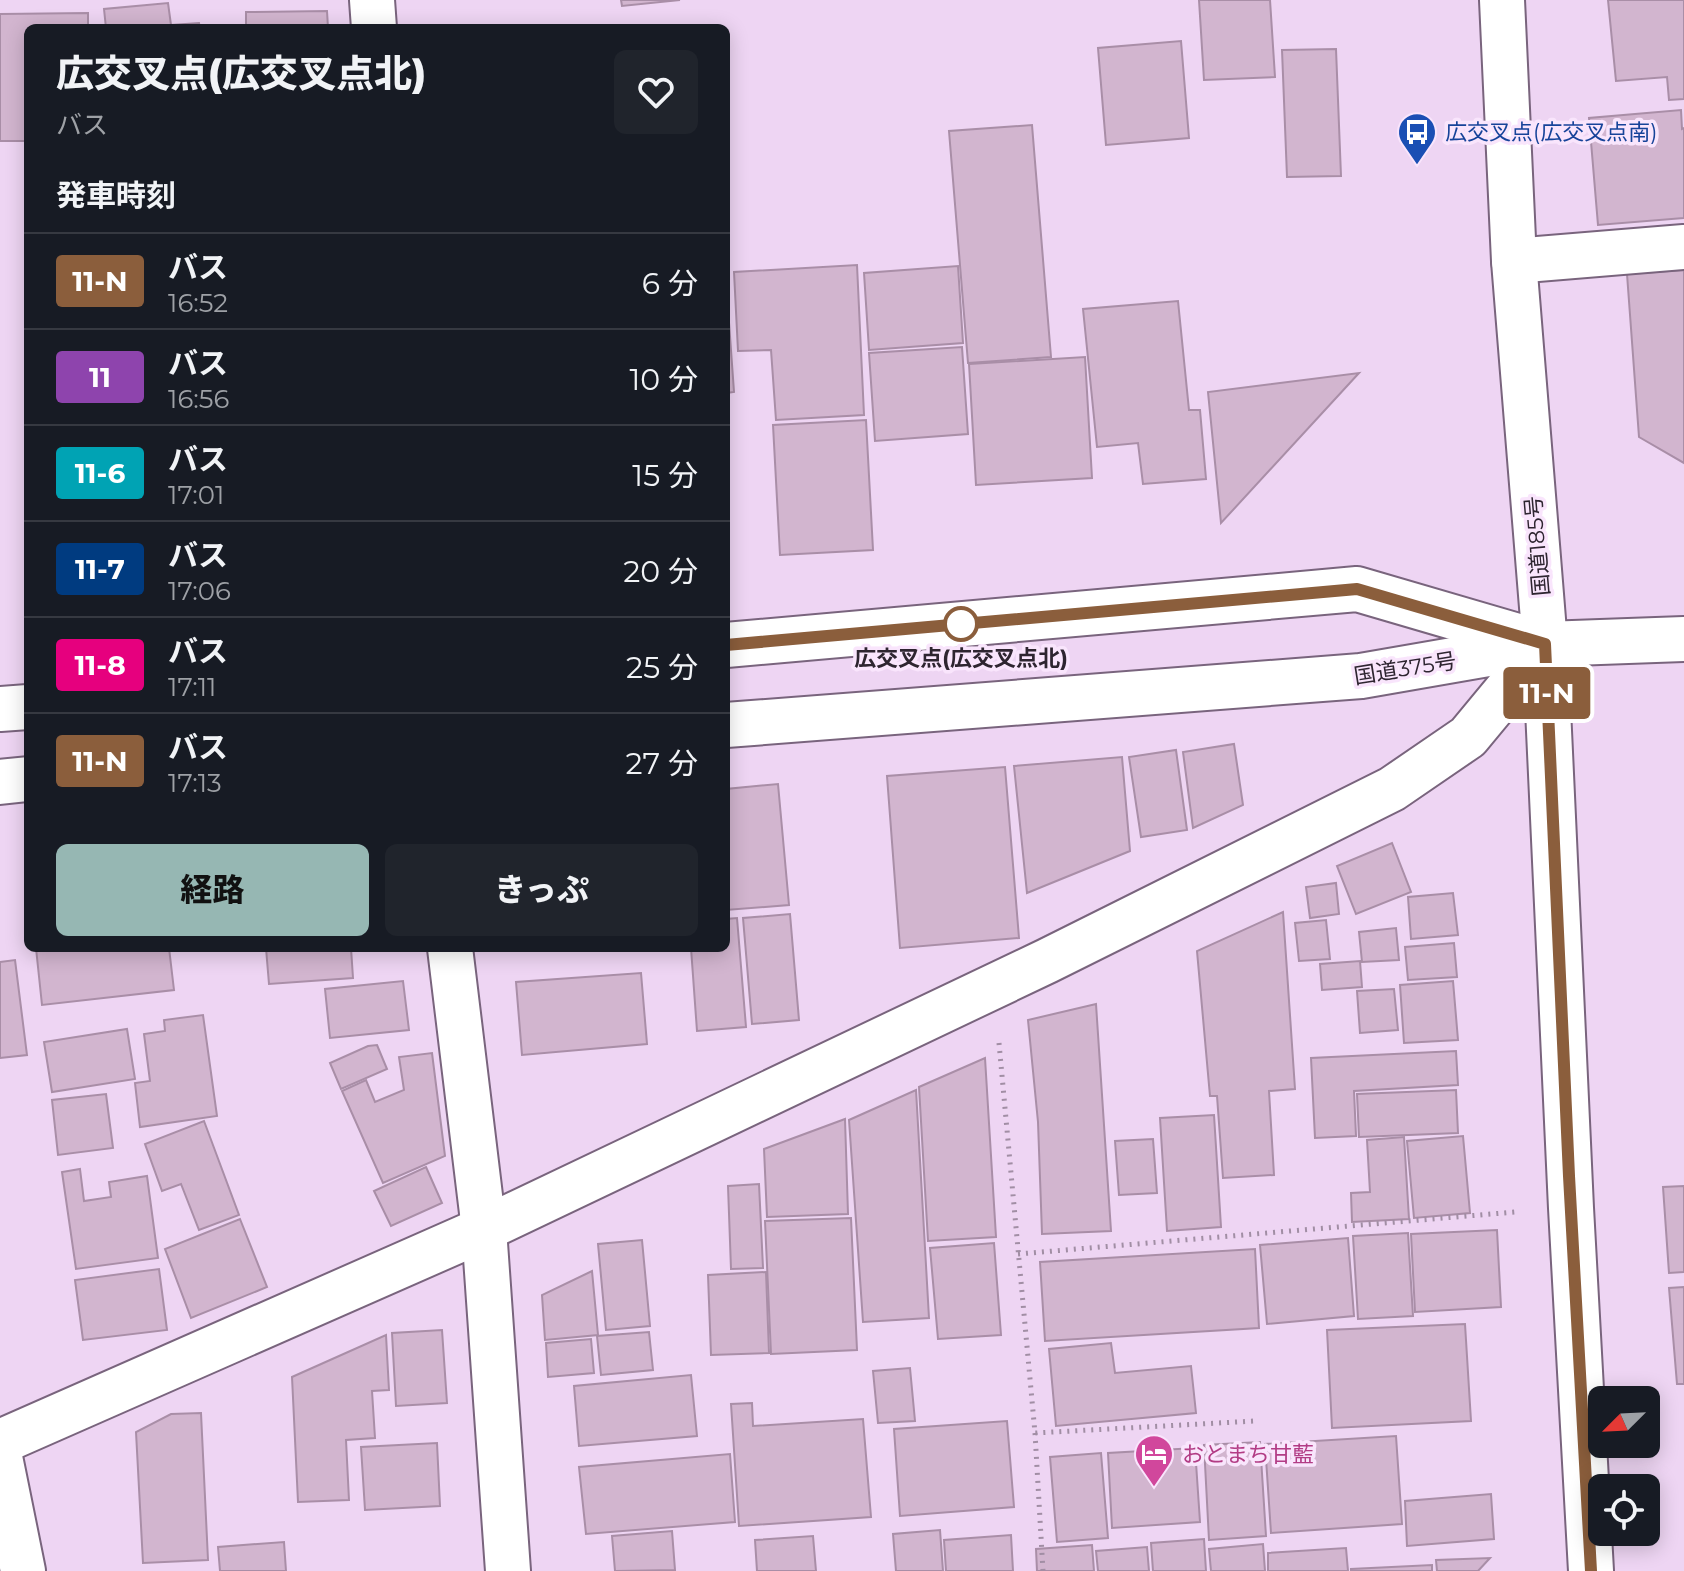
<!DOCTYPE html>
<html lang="ja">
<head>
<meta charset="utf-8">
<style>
  :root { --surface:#171b24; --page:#20242c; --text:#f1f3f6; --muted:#9ea1a6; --line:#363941; --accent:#96b7b3 }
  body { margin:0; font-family:Montserrat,"Noto Sans JP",sans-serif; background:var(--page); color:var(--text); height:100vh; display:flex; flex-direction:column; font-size:30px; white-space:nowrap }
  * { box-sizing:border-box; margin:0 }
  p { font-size:26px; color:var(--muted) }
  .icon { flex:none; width:44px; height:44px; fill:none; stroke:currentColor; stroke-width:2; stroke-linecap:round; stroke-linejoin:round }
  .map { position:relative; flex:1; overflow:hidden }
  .sheet { position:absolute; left:24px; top:24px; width:706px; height:928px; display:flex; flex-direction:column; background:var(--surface); border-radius:12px; box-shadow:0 4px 20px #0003 }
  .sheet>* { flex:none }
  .badge { padding:0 16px; border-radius:6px; font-size:28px; line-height:52px }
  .needle { width:52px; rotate:246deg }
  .tools { position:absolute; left:1588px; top:1386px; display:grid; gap:16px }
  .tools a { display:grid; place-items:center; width:72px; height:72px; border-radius:12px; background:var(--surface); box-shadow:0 4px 20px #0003; font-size:40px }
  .map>.badge { position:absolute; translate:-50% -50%; box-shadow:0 0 0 4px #fff }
  h2 { padding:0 32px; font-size:30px; line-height:72px }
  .round { display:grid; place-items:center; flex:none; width:84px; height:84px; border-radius:12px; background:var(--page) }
  .overview { display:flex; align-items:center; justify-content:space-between; height:136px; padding:0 32px }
  h1 { font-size:38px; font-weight:800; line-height:60px }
  .action { display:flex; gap:16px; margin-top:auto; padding:16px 32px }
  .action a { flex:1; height:92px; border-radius:12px; background:var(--accent); color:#111; font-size:32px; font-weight:800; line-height:92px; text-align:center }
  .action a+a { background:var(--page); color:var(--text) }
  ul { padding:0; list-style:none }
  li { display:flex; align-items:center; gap:24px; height:96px; padding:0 32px; border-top:2px solid var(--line) }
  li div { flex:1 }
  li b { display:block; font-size:30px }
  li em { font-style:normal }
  li .badge { min-width:88px; font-weight:700; text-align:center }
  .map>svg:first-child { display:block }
  .building { fill:#d2b5cf; stroke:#a98ea7; stroke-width:2 }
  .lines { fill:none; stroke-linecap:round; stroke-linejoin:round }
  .minor-casing { stroke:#79647d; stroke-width:48 }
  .tertiary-casing { stroke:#79647d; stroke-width:48 }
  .secondary-casing { stroke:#79647d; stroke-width:48 }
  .trunk-casing { stroke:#79647d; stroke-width:48 }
  .path { stroke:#a18ea4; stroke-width:5; stroke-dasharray:2 6; stroke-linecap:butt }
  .minor { stroke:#fff; stroke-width:44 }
  .tertiary { stroke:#fff; stroke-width:44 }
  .secondary { stroke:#fff; stroke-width:44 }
  .trunk { stroke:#fff; stroke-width:44 }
  .line-casing { stroke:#fff; stroke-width:18 }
  .line { stroke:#8b5e3c; stroke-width:12 }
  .stop-dot { fill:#fff; stroke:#8b5e3c; stroke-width:4 }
  .labels { text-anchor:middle; stroke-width:7; stroke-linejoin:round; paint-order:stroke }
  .transit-label { font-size:22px; fill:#164399; stroke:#f9e5fc; text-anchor:start }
  .street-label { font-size:22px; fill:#2e2530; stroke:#f9e5fc }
  .stop-label { font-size:22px; font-weight:bold; fill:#2e2530; stroke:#f9e5fc }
  .hotel-label { font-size:22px; fill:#b23c85; stroke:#f9e5fc; text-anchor:start }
</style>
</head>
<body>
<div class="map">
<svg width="1684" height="1571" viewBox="0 0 1684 1571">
  <rect width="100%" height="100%" fill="#eed5f3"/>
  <g class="building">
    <path d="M621,0H680L622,6Z"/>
    <path d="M1199,0H1270L1275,77L1204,80Z"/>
    <path d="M1608,0H1684V99L1669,100L1667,77L1616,81Z"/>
    <path d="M168,3L171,25L199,23L200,28H106L104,9Z"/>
    <path d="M327,11L328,28H246V12Z"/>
    <path d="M88,13V28H28V141H0V14Z"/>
    <path d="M1181,41L1189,138L1106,145L1098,48Z"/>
    <path d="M1336,49L1341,176L1287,177L1282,50Z"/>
    <path d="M1681,110L1682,129L1684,128V218L1598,225L1589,118Z"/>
    <path d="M1032,125L1051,357L968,363L949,131Z"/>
    <path d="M857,265L864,415L776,420L771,350L738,351L734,272Z"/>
    <path d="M958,266L963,343L869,350L864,273Z"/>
    <path d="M1684,270V463L1639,437L1627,274Z"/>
    <path d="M726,281L734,392L726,393Z"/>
    <path d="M1178,301L1189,410H1200L1206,479L1143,484L1138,443L1097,447L1083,309Z"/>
    <path d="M962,347L968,434L875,441L869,353Z"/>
    <path d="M1085,357L1092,478L976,485L969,364Z"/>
    <path d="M1359,373L1221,523L1208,392Z"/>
    <path d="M866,420L873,550L780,555L773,425Z"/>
    <path d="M1234,744L1243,805L1193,828L1183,752Z"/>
    <path d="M1176,750L1187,830L1141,837L1129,757Z"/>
    <path d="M1122,757L1130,851L1027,893L1014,766Z"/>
    <path d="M1005,767L1019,938L900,948L887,776Z"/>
    <path d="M778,784L789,905L726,910V789Z"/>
    <path d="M1392,843L1411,892L1356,914L1337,866Z"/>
    <path d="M1336,883L1339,914L1310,918L1306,887Z"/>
    <path d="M1453,893L1458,935L1411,939L1408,897Z"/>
    <path d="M1283,912L1295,1089L1269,1091L1274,1175L1223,1178L1217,1096H1210L1197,951Z"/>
    <path d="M790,914L799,1020L752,1024L743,918Z"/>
    <path d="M737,918L746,1027L697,1031L691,948H726V919Z"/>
    <path d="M1326,920L1330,959L1299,961L1295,923Z"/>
    <path d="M1396,928L1399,960L1362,962L1359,932Z"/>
    <path d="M1454,943L1457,977L1408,980L1405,947Z"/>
    <path d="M36,948H169L174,990L42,1005Z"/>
    <path d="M266,948H351L353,978L269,984Z"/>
    <path d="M15,960L27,1055L0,1058V962Z"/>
    <path d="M1360,961L1362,987L1322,990L1320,964Z"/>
    <path d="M641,973L647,1044L522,1055L516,982Z"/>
    <path d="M403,981L409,1030L330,1038L325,989Z"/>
    <path d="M1453,981L1458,1040L1404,1043L1400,985Z"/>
    <path d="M1394,989L1398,1030L1360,1033L1357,991Z"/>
    <path d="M1096,1004L1111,1231L1042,1234L1038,1122L1028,1020Z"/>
    <path d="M203,1015L217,1116L140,1127L135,1083L150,1081L144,1034L165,1031L164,1020Z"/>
    <path d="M127,1029L135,1079L52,1092L44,1042Z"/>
    <path d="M377,1045L387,1069L341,1089L330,1063L368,1046Z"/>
    <path d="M1456,1051L1458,1085L1354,1091L1356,1136L1315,1138L1311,1058Z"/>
    <path d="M432,1053L445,1156L383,1183L342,1091L366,1080L375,1102L404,1090L399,1057Z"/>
    <path d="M985,1058L996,1237L928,1241L919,1087Z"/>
    <path d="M916,1090L929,1318L863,1322L849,1120Z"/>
    <path d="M1456,1090L1458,1133L1359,1137L1357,1094Z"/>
    <path d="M106,1094L113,1148L58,1155L52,1100Z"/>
    <path d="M1214,1115L1221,1227L1167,1231L1160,1118Z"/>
    <path d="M845,1119L848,1214L767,1217L764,1149Z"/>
    <path d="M204,1121L239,1215L199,1230L181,1184L162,1191L145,1144Z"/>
    <path d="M1463,1136L1470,1213L1414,1218L1407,1141Z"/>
    <path d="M1404,1137L1409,1219L1352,1222L1351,1193L1370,1192L1367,1140Z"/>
    <path d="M1153,1139L1157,1193L1119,1195L1115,1141Z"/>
    <path d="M426,1167L442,1203L391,1226L374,1191Z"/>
    <path d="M80,1169L84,1201L111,1197L109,1182L147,1176L158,1258L76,1269L62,1172Z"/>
    <path d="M759,1184L763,1268L731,1269L728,1186Z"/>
    <path d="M1684,1186V1272L1669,1273L1663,1187Z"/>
    <path d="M851,1218L857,1350L771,1354L765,1221Z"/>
    <path d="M240,1219L267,1287L191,1318L165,1249Z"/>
    <path d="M1497,1230L1501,1307L1415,1312L1411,1234Z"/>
    <path d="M1408,1233L1413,1316L1358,1319L1353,1236Z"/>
    <path d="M1348,1238L1354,1316L1267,1324L1260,1245Z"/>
    <path d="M642,1240L650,1326L606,1330L598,1244Z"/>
    <path d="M994,1243L1001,1335L938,1339L930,1248Z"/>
    <path d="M1255,1249L1259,1328L1045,1341L1040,1262Z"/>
    <path d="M159,1269L167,1330L83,1340L75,1280Z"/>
    <path d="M592,1271L598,1335L545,1340L542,1295Z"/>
    <path d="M766,1272L769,1353L711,1355L708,1275Z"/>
    <path d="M1684,1287V1384H1677L1669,1288Z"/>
    <path d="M1465,1324L1471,1421L1332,1428L1327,1330Z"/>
    <path d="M442,1330L447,1403L396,1406L392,1333Z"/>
    <path d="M649,1332L653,1370L601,1375L597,1336Z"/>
    <path d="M386,1335L389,1390L372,1391L375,1438L346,1440L349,1500L298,1502L292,1377Z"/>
    <path d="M591,1339L594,1373L548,1377L546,1343Z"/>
    <path d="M1111,1343L1115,1373L1191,1366L1196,1413L1056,1426L1049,1349Z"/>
    <path d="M910,1368L915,1421L878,1423L873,1371Z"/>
    <path d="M691,1375L697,1436L579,1446L574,1386Z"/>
    <path d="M752,1403L753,1426L863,1419L871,1517L739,1526L731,1404Z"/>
    <path d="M201,1413L208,1560L143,1563L136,1432L171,1414Z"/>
    <path d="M1007,1421L1014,1507L900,1516L894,1429Z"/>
    <path d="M1396,1436L1402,1524L1271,1533L1265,1444Z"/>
    <path d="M1260,1442L1266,1536L1209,1540L1204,1445Z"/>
    <path d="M437,1443L440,1506L365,1510L361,1447Z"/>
    <path d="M1195,1448L1200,1522L1112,1528L1108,1453Z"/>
    <path d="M1101,1453L1108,1538L1057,1542L1050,1457Z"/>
    <path d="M730,1454L735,1522L586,1534L579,1467Z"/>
    <path d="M1491,1494L1494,1539L1407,1546L1405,1501Z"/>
    <path d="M940,1530L943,1571H896L893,1534Z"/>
    <path d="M672,1531L675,1570L615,1571L612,1536Z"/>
    <path d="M1011,1535L1013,1571H946L944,1540Z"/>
    <path d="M813,1536L816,1571H757L755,1540Z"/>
    <path d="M1204,1539L1206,1571H1153L1151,1543Z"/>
    <path d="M284,1542L286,1571H220L218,1547Z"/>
    <path d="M1263,1544L1265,1571H1211L1209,1549Z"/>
    <path d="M1092,1545L1094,1571H1037L1036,1549Z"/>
    <path d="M1147,1547L1149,1571H1098L1096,1551Z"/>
    <path d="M1346,1548L1348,1571H1268V1553Z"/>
    <path d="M1490,1558L1478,1571H1437L1436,1560Z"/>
    <path d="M1432,1565V1571H1351V1569Z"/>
  </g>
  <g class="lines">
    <g class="minor-casing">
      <g id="minor">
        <path d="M372,0L374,28"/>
        <path d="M1514,261L1684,247"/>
        <path d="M450,948L484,1229"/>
        <path d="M0,1457L23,1571"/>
      </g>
    </g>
    <g class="tertiary-casing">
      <g id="tertiary">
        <path d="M484,1229L508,1571"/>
        <path d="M0,1442L484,1229L1047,961L1392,789L1468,737L1545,644"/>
      </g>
    </g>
    <g class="secondary-casing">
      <path id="secondary" d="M1545,644L1684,639"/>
    </g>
    <g class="trunk-casing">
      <g id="trunk">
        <path d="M1502,0L1514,261L1545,644L1571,1208L1591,1571"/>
        <path d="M726,645L1357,589L1545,644"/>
        <path d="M0,709L28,707"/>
        <path d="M726,725L1361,676L1534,646"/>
        <path d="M0,782L28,779"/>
      </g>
    </g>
    <g class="path">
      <path d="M999,1043L1035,1433L1255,1421"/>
      <path d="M1018,1254L1515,1212"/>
      <path d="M1035,1433L1043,1571"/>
    </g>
    <use href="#minor" class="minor"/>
    <use href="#tertiary" class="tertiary"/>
    <use href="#secondary" class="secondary"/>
    <use href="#trunk" class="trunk"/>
  </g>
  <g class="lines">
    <g class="line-casing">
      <path id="line" d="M726,645L1357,589L1545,644L1569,1176L1591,1571"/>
    </g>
    <use href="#line" class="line"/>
  </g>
  <defs>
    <g id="bus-pin" transform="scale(2)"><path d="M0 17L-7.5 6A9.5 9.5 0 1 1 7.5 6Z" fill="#1a4fb4" stroke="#f9e5fc"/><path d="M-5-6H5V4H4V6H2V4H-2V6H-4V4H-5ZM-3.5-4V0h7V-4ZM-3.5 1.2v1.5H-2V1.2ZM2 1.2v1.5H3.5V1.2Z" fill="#fff"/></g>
    <g id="hotel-pin" transform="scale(2)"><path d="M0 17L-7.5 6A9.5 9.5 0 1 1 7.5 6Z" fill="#d1479c" stroke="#f9e5fc"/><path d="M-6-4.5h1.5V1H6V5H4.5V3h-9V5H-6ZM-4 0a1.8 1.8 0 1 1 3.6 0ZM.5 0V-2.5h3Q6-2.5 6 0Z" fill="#fff"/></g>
  </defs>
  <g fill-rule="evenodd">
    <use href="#bus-pin" x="1417" y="132"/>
    <use href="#hotel-pin" x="1154" y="1454"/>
  </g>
  <circle class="stop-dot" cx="961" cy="624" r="16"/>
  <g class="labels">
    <g class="transit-label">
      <text x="1445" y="140">広交叉点(広交叉点南)</text>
    </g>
    <g class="street-label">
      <text transform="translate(1537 546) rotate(-95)" y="8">国道185号</text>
      <text transform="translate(1405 668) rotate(-9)" y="8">国道375号</text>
    </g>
    <g class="stop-label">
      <text x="961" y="666">広交叉点(広交叉点北)</text>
    </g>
    <g class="hotel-label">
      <text x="1182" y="1462">おとまち甘藍</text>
    </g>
  </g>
</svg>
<div class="tools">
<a><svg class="needle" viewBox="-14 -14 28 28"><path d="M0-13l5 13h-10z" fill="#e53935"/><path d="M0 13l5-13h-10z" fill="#9ea1a6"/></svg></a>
<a><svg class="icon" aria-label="locate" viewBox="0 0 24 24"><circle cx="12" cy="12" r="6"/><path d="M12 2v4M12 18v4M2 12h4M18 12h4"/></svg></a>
</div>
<b class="badge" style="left:1547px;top:693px;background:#8b5e3c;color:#fff">11-N</b>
<section class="sheet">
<div class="overview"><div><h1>広交叉点(広交叉点北)</h1><p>バス</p></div><a class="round"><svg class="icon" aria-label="heart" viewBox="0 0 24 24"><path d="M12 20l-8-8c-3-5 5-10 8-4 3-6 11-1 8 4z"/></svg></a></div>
<h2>発車時刻</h2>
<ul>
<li><span class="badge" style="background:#8b5e3c;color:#fff">11-N</span><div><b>バス</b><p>16:52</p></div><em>6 分</em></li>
<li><span class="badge" style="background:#8e44ad;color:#fff">11</span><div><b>バス</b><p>16:56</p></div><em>10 分</em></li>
<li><span class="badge" style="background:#00a3b4;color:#fff">11-6</span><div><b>バス</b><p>17:01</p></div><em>15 分</em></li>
<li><span class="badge" style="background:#003b80;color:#fff">11-7</span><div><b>バス</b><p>17:06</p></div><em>20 分</em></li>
<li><span class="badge" style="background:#e6007e;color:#fff">11-8</span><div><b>バス</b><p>17:11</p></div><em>25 分</em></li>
<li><span class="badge" style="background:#8b5e3c;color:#fff">11-N</span><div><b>バス</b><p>17:13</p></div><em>27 分</em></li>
</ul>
<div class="action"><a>経路</a><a>きっぷ</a></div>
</section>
</div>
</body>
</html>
